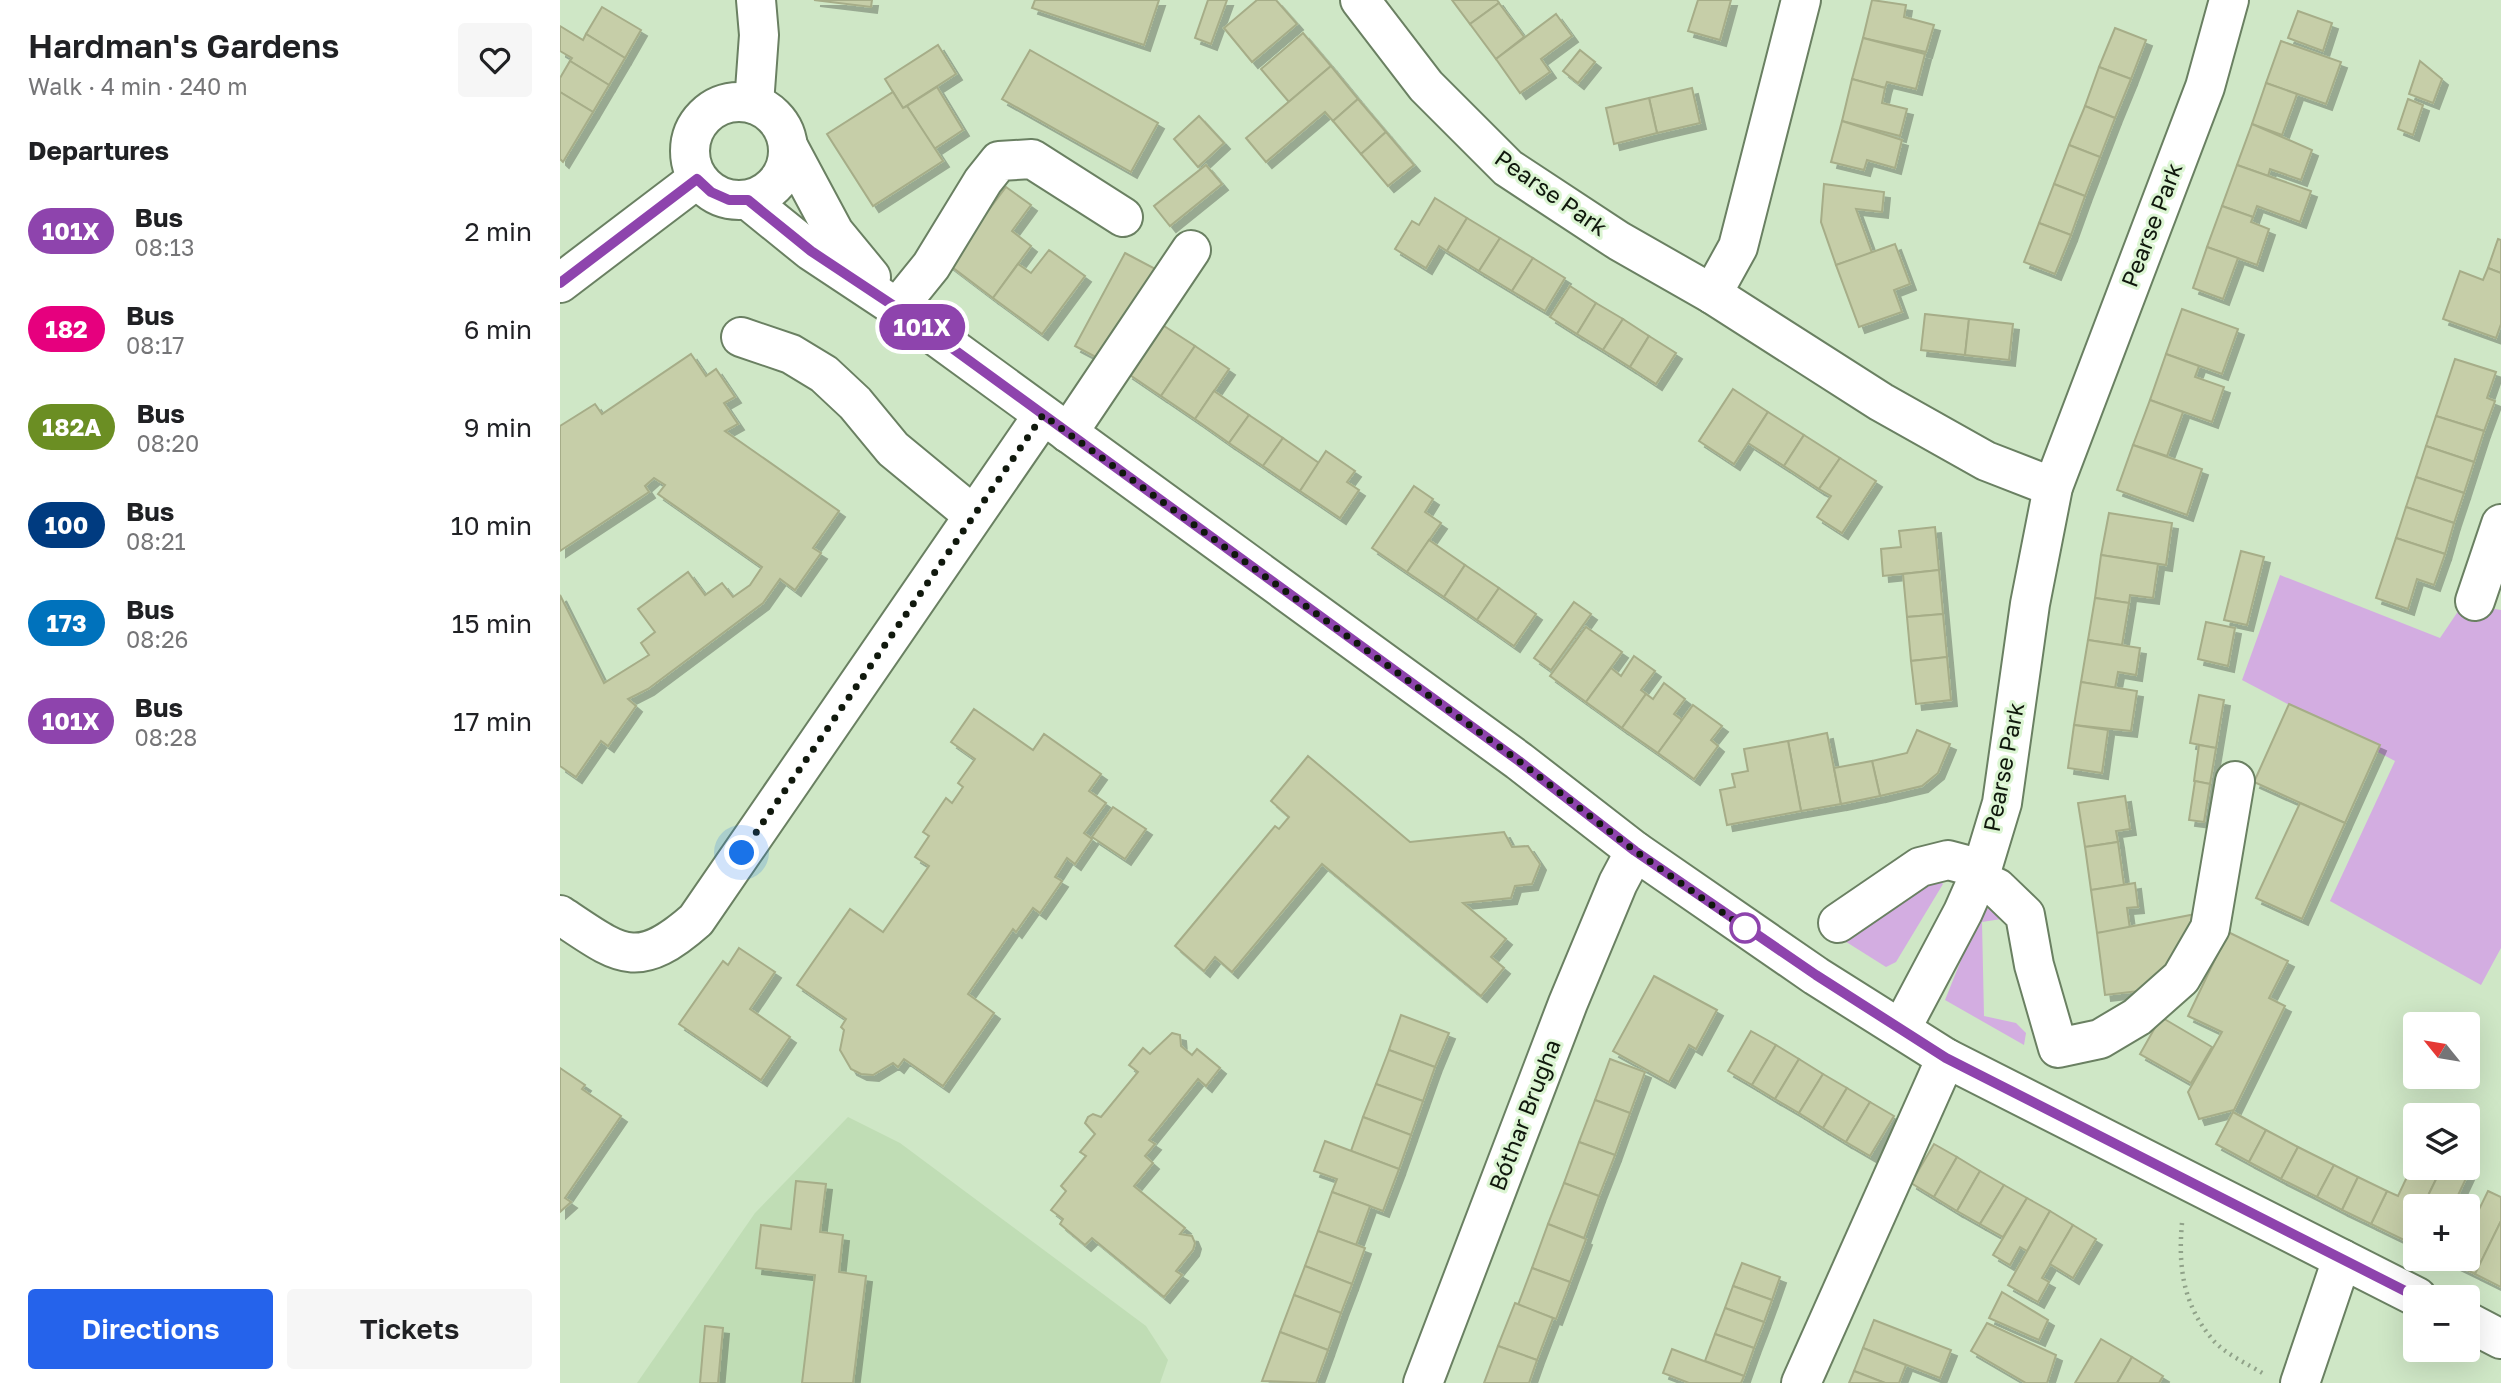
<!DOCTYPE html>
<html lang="en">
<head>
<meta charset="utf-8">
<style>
  :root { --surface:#fff; --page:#f6f6f6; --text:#202124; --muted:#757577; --accent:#2563eb }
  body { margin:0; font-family:"Golos Text",sans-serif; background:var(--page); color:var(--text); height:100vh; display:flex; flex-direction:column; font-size:26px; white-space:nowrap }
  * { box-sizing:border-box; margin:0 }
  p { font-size:23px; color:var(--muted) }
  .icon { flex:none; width:38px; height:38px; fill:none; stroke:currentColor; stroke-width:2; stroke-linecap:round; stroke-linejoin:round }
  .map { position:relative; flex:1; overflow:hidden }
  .side { display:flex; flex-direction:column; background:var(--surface); width:560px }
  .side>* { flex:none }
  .badge { padding:0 14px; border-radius:23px; font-size:24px; line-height:46px }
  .needle { width:46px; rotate:300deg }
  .buttons { position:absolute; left:1843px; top:1012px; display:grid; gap:14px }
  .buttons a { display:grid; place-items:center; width:77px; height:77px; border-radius:7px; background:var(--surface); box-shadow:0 7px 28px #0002; font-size:35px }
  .you { position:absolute; width:35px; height:35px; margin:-18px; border:5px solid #fff; border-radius:50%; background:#1a73e8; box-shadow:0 0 0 10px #1a73e833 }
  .map>.badge { position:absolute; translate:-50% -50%; box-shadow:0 0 0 4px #fff }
  h2 { padding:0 28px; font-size:26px; line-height:63px }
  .round { display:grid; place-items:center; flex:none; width:74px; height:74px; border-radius:7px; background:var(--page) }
  .head { display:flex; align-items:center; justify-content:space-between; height:119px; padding:0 28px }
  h1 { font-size:33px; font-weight:600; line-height:52px }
  .primary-button { display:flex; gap:14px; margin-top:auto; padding:14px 28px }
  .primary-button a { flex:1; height:80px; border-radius:7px; background:var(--accent); color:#fff; font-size:28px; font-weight:600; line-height:80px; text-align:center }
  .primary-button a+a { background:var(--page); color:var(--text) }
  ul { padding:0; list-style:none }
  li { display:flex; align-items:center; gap:21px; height:98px; padding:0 28px }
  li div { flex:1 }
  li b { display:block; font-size:26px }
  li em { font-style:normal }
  li .badge { min-width:77px; font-weight:700; text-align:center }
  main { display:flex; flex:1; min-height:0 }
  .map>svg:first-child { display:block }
  .built { fill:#c0ddb5 }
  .green { fill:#d3ade1 }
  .building { fill:#c6cea8; stroke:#a6ad88; stroke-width:2; filter:url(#shadow) }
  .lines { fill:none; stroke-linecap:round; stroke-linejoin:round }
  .minor-casing { stroke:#6a8062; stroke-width:42 }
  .major-casing { stroke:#6a8062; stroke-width:42 }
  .path { stroke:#90a289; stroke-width:4.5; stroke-dasharray:2 5; stroke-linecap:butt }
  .minor { stroke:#fff; stroke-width:38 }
  .major { stroke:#fff; stroke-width:38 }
  .line-casing { stroke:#fff; stroke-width:16 }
  .line { stroke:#8e44ad; stroke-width:10 }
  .walk { stroke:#10180d; stroke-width:7; stroke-dasharray:0 12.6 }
  .stop-dot { fill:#fff; stroke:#8e44ad; stroke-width:3.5 }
  .labels { text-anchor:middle; stroke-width:6; stroke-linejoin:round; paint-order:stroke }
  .street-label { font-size:23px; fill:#10180d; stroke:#dcf5d3 }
</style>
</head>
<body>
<main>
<section class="side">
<div class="head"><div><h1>Hardman's Gardens</h1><p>Walk · 4 min · 240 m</p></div><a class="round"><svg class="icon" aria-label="heart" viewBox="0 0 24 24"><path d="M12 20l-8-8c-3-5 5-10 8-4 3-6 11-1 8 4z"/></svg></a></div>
<h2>Departures</h2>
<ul>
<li><span class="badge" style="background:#8e44ad;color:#fff">101X</span><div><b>Bus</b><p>08:13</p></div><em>2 min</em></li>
<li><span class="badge" style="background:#e6007e;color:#fff">182</span><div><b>Bus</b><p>08:17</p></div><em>6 min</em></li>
<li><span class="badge" style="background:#6b8e23;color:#fff">182A</span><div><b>Bus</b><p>08:20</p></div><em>9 min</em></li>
<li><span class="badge" style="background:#003b80;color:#fff">100</span><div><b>Bus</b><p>08:21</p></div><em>10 min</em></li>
<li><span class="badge" style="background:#0072bc;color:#fff">173</span><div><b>Bus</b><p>08:26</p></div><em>15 min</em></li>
<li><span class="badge" style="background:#8e44ad;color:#fff">101X</span><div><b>Bus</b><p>08:28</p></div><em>17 min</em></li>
</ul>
<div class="primary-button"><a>Directions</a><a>Tickets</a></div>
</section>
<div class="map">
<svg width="1941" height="1383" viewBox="0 0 1941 1383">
  <defs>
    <filter id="shadow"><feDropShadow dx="6" dy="6" stdDeviation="0" flood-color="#0004"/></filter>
  </defs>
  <rect width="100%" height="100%" fill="#cfe7c6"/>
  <path class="built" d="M288,1117L340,1143L586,1326L608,1360L600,1383H77L195,1213Z"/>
  <g class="green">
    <path d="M1720,575L1880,638L1903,604L1941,610V948L1921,985L1770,901L1835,761L1682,680Z"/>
    <path d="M1374,873L1383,884L1336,962L1326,967L1280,938Z"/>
    <path d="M1422,908L1434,909L1448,918L1422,922L1424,1016L1456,1023L1466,1033L1464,1045L1385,1000Z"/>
  </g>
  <g class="building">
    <path d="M254,0H312L311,7Z"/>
    <path d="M475,0H599L584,45L472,8Z"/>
    <path d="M648,0H667L651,44L635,38Z"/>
    <path d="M697,0H716L737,24L692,62L664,28Z"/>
    <path d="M892,0H937L939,3L910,24Z"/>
    <path d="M1138,0H1171L1160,40L1128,31Z"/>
    <path d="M1312,0L1346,5L1344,17L1374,25L1366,52L1303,38Z"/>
    <path d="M939,3L964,37L936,59L910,24Z"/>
    <path d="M42,7L81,30L65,58L26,34Z"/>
    <path d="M1738,11L1772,23L1763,51L1728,38Z"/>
    <path d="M996,14L1012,36L981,59L990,72L960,93L936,59Z"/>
    <path d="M0,26L23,40L26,34L65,58L49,85L10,61L12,58L0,51Z"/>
    <path d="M1555,28L1586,40L1571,79L1539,67Z"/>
    <path d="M743,33L771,66L729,102L701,69Z"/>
    <path d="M1303,38L1365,54L1356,89L1327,82L1325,88L1292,79Z"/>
    <path d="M1721,41L1781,62L1766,104L1706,83Z"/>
    <path d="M378,45L396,74L343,108L325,79Z"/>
    <path d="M470,50L598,123L571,172L442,99Z"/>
    <path d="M1020,50L1035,62L1018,83L1003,71Z"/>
    <path d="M10,61L49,85L33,112L0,92V78Z"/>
    <path d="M1860,61L1882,79L1873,103L1849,94Z"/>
    <path d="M771,66L798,99L773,121L765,112L706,162L686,138Z"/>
    <path d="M1539,67L1571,79L1555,118L1525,106Z"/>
    <path d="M1292,79L1325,88L1322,103L1347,109L1340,136L1282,121Z"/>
    <path d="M1706,83L1737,94L1722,135L1692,124Z"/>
    <path d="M377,87L403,130L374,149L347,106Z"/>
    <path d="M1132,88L1140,123L1097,133L1089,98Z"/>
    <path d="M0,92L33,112L3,162L0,159Z"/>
    <path d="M333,92L343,108L347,106L383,161L313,206L267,134Z"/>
    <path d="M1089,98L1097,133L1054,144L1046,108Z"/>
    <path d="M798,99L826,132L801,154L773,121Z"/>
    <path d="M1848,99L1863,105L1853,135L1838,129Z"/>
    <path d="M1525,106L1555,118L1540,157L1509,145Z"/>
    <path d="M639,116L664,143L638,167L614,139Z"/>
    <path d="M1282,121L1342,140L1335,168L1307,160L1304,170L1271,162Z"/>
    <path d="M1692,124L1752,150L1741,180L1710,169L1708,176L1677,165Z"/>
    <path d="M826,132L854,165L828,186L801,154Z"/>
    <path d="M1509,145L1540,157L1525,196L1494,184Z"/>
    <path d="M646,165L662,184L610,226L594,206Z"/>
    <path d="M1677,165L1751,191L1740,222L1697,206L1693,217L1662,206Z"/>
    <path d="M1264,184L1324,192L1322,212L1296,209L1312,253L1276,265L1261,222Z"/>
    <path d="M1494,184L1525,196L1511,235L1479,223Z"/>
    <path d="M446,187L471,205L452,231L471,246L433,298L388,264Z"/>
    <path d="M875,198L907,218L887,251L879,246L866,268L835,249L852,221L859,225Z"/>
    <path d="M1662,206L1693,217L1691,222L1709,229L1697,265L1647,247Z"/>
    <path d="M907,218L940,238L919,271L887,251Z"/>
    <path d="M1479,223L1511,235L1495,274L1464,262Z"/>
    <path d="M940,238L973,258L952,291L919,271Z"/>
    <path d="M1938,239L1941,240V273L1928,268Z"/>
    <path d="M1335,244L1350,284L1334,290L1342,312L1299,327L1276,265Z"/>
    <path d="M1647,247L1678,258L1663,299L1633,288Z"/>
    <path d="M489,250L525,276L482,334L433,298L458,264L471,273Z"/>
    <path d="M565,253L605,274L545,362L515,346Z"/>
    <path d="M973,258L1005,278L985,311L952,291Z"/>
    <path d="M1928,268L1941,273V324L1936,338L1883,319L1900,271L1923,280Z"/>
    <path d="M1010,286L1036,303L1017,334L990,317Z"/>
    <path d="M1036,303L1063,319L1043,350L1017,334Z"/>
    <path d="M1622,309L1678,329L1662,374L1606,354Z"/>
    <path d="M1365,314L1409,319L1405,355L1361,350Z"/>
    <path d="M1063,319L1089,336L1070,367L1043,350Z"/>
    <path d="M1409,319L1453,324L1449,360L1405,355Z"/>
    <path d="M601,324L635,346L601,396L567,373Z"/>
    <path d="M1089,336L1116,353L1096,384L1070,367Z"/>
    <path d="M635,346L669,369L635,419L601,396Z"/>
    <path d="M131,354L146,376L156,369L175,397L164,403L178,424L165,431L279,511L253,548L261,553L235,590L220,579L203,603L88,689L68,699L76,706L48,746L41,741L16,777L0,766V595L44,683L89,655L81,643L95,632L78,609L128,572L145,595L162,583L173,597L190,585L202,567L98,494L105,485L94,478L85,486L89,492L0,551V426L35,404L42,414Z"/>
    <path d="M1606,354L1639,366L1635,377L1664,387L1652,422L1590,400Z"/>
    <path d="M1895,359L1936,372L1927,398L1935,401L1924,431L1876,416Z"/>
    <path d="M1173,389L1208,412L1174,464L1139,441Z"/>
    <path d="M654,391L689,415L669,443L635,419Z"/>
    <path d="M1590,400L1623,412L1607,456L1573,445Z"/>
    <path d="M1208,412L1244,435L1224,466L1188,443Z"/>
    <path d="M689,415L723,438L703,466L669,443Z"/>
    <path d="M1876,416L1924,431L1914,462L1866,446Z"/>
    <path d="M1244,435L1280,458L1259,489L1224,466Z"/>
    <path d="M723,438L759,463L740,491L703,466Z"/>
    <path d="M1573,445L1642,469L1627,515L1557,490Z"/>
    <path d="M1866,446L1914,462L1904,493L1856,477Z"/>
    <path d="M766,451L795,471L787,482L799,490L780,518L740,491Z"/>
    <path d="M1280,458L1316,481L1282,533L1257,517L1271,496L1259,489Z"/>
    <path d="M1856,477L1904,493L1894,523L1846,507Z"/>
    <path d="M854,486L873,499L865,512L881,523L847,572L812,548Z"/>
    <path d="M1846,507L1894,523L1885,554L1836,538Z"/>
    <path d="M1549,513L1612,523L1606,565L1541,555Z"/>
    <path d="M1375,527L1379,570L1323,576L1321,549L1341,547L1339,531Z"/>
    <path d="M1836,538L1885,554L1874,585L1857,579L1848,609L1816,598Z"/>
    <path d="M869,540L905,565L884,597L847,572Z"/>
    <path d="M1681,551L1704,557L1687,625L1664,620Z"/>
    <path d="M1541,555L1598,564L1593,598L1570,595L1569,603L1535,598Z"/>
    <path d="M905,565L939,588L917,620L884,597Z"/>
    <path d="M1379,570L1383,614L1347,617L1343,574Z"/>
    <path d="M939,588L976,614L954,646L917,620Z"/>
    <path d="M1535,598L1569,603L1562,645L1528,640Z"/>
    <path d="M1014,602L1031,614L991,670L974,658Z"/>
    <path d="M1383,614L1387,657L1351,661L1347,617Z"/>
    <path d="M1646,622L1675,628L1668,666L1638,659Z"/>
    <path d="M1026,627L1062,652L1026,702L990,676Z"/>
    <path d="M1528,640L1580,648L1576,675L1558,672L1555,688L1521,682Z"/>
    <path d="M1074,656L1095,671L1081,690L1086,694L1062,728L1026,702L1051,668L1061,676Z"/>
    <path d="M1387,657L1391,700L1356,704L1351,661Z"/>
    <path d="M1521,682L1577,691L1571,731L1514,725Z"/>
    <path d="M1104,683L1125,699L1114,714L1122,720L1098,753L1062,728L1086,694L1093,699Z"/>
    <path d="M1639,695L1664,700L1656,748L1630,743Z"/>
    <path d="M1729,704L1820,745L1785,823L1694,782Z"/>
    <path d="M1133,705L1162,726L1151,740L1158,746L1134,779L1098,753Z"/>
    <path d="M414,709L473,750L484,734L541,774L529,791L546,803L524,833L532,839L515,864L507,858L495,877L502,881L480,913L473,908L456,932L453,929L408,994L434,1013L383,1086L344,1059L338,1067L333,1063L313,1075L301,1074L291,1069L280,1050L284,1030L281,1027L286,1019L237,985L290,909L323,932L369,866L355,857L369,836L363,832L386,798L392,803L403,787L398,783L415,759L391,742Z"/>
    <path d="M1514,725L1548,730L1542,773L1508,768Z"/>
    <path d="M1357,730L1390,744L1378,773L1362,786L1320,796L1312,761L1347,753Z"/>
    <path d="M1267,733L1281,804L1241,811L1228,741Z"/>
    <path d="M1228,741L1241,811L1167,825L1160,790L1175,787L1172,774L1188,771L1184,749Z"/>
    <path d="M1639,745L1656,748L1650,784L1634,781Z"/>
    <path d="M748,756L850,842L944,832L952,847L968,846L980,864L972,884L955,886L951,898L903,903L946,939L931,957L944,968L921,996L762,864L672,972L655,957L644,971L615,946L715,826L719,829L729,817L711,801Z"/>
    <path d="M1312,761L1320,796L1281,804L1274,768Z"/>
    <path d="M1635,781L1650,784L1644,822L1629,820Z"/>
    <path d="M1565,796L1570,829L1556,831L1558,842L1525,847L1518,803Z"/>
    <path d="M1740,803L1785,823L1742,919L1696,898Z"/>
    <path d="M553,807L586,829L565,859L532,837Z"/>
    <path d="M1558,842L1564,885L1531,890L1525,847Z"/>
    <path d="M1575,883L1578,907L1567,908L1570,929L1537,933L1531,890Z"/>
    <path d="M1641,913L1603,978L1579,991L1545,995L1537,933Z"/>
    <path d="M1668,932L1728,961L1709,998L1725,1006L1674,1110L1639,1119L1628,1092L1662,1032L1628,1016Z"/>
    <path d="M179,948L215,972L190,1009L230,1037L201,1080L119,1024L163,961L168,965Z"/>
    <path d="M1094,976L1157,1010L1136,1049L1129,1045L1109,1082L1053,1051Z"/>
    <path d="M841,1015L889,1033L875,1067L829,1050Z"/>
    <path d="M1601,1017L1652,1047L1631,1083L1580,1054Z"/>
    <path d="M1191,1031L1216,1045L1192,1085L1168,1071Z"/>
    <path d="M612,1033L620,1035L621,1046L632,1055L637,1049L660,1068L646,1086L638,1079L589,1140L595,1144L585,1156L593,1163L574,1186L625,1228L620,1234L632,1236L635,1243L633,1250L616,1271L622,1275L604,1297L532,1238L525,1245L500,1224L503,1219L491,1210L506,1191L501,1186L526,1156L520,1152L535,1134L525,1123L528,1117L533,1114L541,1117L578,1072L569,1065L583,1048L590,1054Z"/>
    <path d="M1216,1045L1239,1059L1215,1099L1192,1085Z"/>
    <path d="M829,1050L875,1067L863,1101L816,1084Z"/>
    <path d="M1050,1059L1085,1072L1070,1113L1035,1100Z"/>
    <path d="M1239,1059L1263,1074L1239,1113L1215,1099Z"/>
    <path d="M0,1068L25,1085L22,1089L61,1116L5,1198L11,1202L0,1212Z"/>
    <path d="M1263,1074L1287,1088L1263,1128L1239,1113Z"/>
    <path d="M816,1084L863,1101L851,1135L803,1117Z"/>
    <path d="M1287,1088L1310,1102L1286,1142L1263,1128Z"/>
    <path d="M1035,1100L1070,1113L1055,1155L1019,1142Z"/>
    <path d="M1310,1102L1334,1116L1310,1156L1286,1142Z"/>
    <path d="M1673,1112L1706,1130L1689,1162L1656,1144Z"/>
    <path d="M803,1117L851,1135L839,1169L791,1151Z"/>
    <path d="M1706,1130L1738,1147L1721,1179L1689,1162Z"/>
    <path d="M765,1141L839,1169L823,1211L772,1192L777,1179L754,1171Z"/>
    <path d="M1019,1142L1055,1155L1039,1196L1004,1183Z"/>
    <path d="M1374,1144L1397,1157L1374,1197L1351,1183Z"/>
    <path d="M1738,1147L1774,1165L1757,1197L1721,1179Z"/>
    <path d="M1397,1157L1420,1171L1397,1211L1374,1197Z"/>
    <path d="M1855,1160V1167H1882L1863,1206H1855V1222L1846,1241L1811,1224L1827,1191L1838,1196Z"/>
    <path d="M1774,1165L1798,1177L1782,1210L1757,1197Z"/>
    <path d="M1882,1167H1899L1909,1172L1893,1206H1863Z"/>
    <path d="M1420,1171L1444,1185L1420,1224L1397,1211Z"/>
    <path d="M1798,1177L1827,1191L1811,1224L1782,1210Z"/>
    <path d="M236,1181L266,1184L260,1232L283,1235L279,1272L306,1276L293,1383H242L255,1275L196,1268L201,1225L231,1229Z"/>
    <path d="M1004,1183L1039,1196L1024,1238L988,1224Z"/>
    <path d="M1444,1185L1467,1198L1443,1237L1420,1224Z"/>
    <path d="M1928,1191L1941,1197V1221L1915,1274L1882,1258H1908V1227L1910,1228Z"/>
    <path d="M772,1192L810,1206L796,1245L758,1231Z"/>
    <path d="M1467,1198L1490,1211L1467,1251L1460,1247L1450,1265L1433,1255Z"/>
    <path d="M1490,1211L1513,1225L1482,1278L1489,1282L1478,1302L1448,1285Z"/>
    <path d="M1941,1221V1287L1915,1274Z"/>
    <path d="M1855,1222V1245L1846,1241Z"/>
    <path d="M988,1224L1026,1239L1010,1282L972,1268Z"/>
    <path d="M1513,1225L1536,1239L1513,1278L1490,1264Z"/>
    <path d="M758,1231L805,1248L792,1284L745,1266Z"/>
    <path d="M1182,1263L1220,1277L1212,1300L1173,1286Z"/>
    <path d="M745,1266L792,1284L781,1313L734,1295Z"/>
    <path d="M972,1268L1010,1282L996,1319L958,1305Z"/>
    <path d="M1173,1286L1212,1300L1204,1322L1165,1308Z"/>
    <path d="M1442,1292L1488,1320L1479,1340L1429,1318Z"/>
    <path d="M734,1295L781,1313L768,1350L720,1332Z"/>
    <path d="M955,1303L993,1318L977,1360L938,1346Z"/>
    <path d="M1165,1308L1204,1322L1194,1348L1155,1334Z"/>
    <path d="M1314,1320L1391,1350L1380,1378L1303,1348Z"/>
    <path d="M1427,1323L1496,1355L1487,1383H1466L1411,1351Z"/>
    <path d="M145,1326L163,1328L158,1383H140Z"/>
    <path d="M720,1332L768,1350L756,1383L702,1381Z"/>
    <path d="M1155,1334L1194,1348L1184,1376L1145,1361Z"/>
    <path d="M1541,1339L1572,1357L1557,1383H1515Z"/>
    <path d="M938,1346L977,1360L969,1383H924Z"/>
    <path d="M1303,1348L1346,1365L1339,1383H1325L1294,1371Z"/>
    <path d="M1112,1349L1184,1376L1181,1383H1129L1103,1373Z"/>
    <path d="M1572,1357L1603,1376L1599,1383H1557Z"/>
    <path d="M1294,1371L1325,1383H1289Z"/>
  </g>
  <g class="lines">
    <g class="minor-casing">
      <g id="minor">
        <path d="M800,0L866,86L948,168L1059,241L1152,294L1321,402L1426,461L1493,487"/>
        <path d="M229,148L274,232L311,277"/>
        <path d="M188,200L251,251L337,308L959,761L1075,851L1256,976L1386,1058L1857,1297"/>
        <path d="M1152,294L1178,247L1241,0"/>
        <path d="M337,308L371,266L423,181L439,161L472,159L563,217"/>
        <path d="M181,337L231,354L264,374L295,403L333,449L413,515"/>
        <path d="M508,433L631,250"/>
        <path d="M1915,601L1941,524"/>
        <path d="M1417,879L1437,888L1465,915L1474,965L1498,1048L1540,1039L1577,1017L1621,978L1650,928L1675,781"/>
        <path d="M0,915C59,954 76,973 136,920L483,415"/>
        <path d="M1278,923L1360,867L1388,860L1422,869"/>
        <path d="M1341,1029L1403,912L1422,869L1442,803L1470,604L1493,487L1645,87L1669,0"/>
        <path d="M1908,1322L1941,1339"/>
        <path d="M863,1383L1008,1003L1058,883L1075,851"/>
        <path d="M1241,1383L1386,1058"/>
        <path d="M1740,1383L1782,1259"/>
      </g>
    </g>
    <g class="major-casing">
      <g id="major">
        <circle cx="179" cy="151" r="49"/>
        <path d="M194,104L199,35L196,0"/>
        <path d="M0,283L137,179"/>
      </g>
    </g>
    <path class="path" d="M1622,1223C1618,1267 1623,1305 1653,1340C1665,1354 1688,1364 1704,1374"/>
    <use href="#minor" class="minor"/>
    <use href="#major" class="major"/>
  </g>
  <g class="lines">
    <g class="line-casing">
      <path id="line" d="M0,283L137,179L151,192L169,200H188L251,251L337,308L959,761L1075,851L1256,975L1386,1058L1857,1297"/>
    </g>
    <use href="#line" class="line"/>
    <path class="walk" d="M182,853L483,415L959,761L1075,851L1193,934L1185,928"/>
  </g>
  <circle class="stop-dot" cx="1185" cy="928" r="14"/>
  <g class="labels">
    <g class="street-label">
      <text transform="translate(991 193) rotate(35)" y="8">Pearse Park</text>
      <text transform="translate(1592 225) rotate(-69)" y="8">Pearse Park</text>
      <text transform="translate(1444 767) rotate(-79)" y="8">Pearse Park</text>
      <text transform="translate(965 1115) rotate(-69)" y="8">Bóthar Brugha</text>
    </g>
  </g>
</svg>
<div class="buttons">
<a><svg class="needle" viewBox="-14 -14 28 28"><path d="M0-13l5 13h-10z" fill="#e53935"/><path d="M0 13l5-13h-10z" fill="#757577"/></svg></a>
<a><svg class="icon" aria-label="layers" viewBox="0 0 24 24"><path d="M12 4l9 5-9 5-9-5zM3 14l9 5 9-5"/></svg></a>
<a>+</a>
<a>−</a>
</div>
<div class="you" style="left:182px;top:853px"></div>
<b class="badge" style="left:362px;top:327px;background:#8e44ad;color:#fff">101X</b>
</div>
</main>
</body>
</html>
